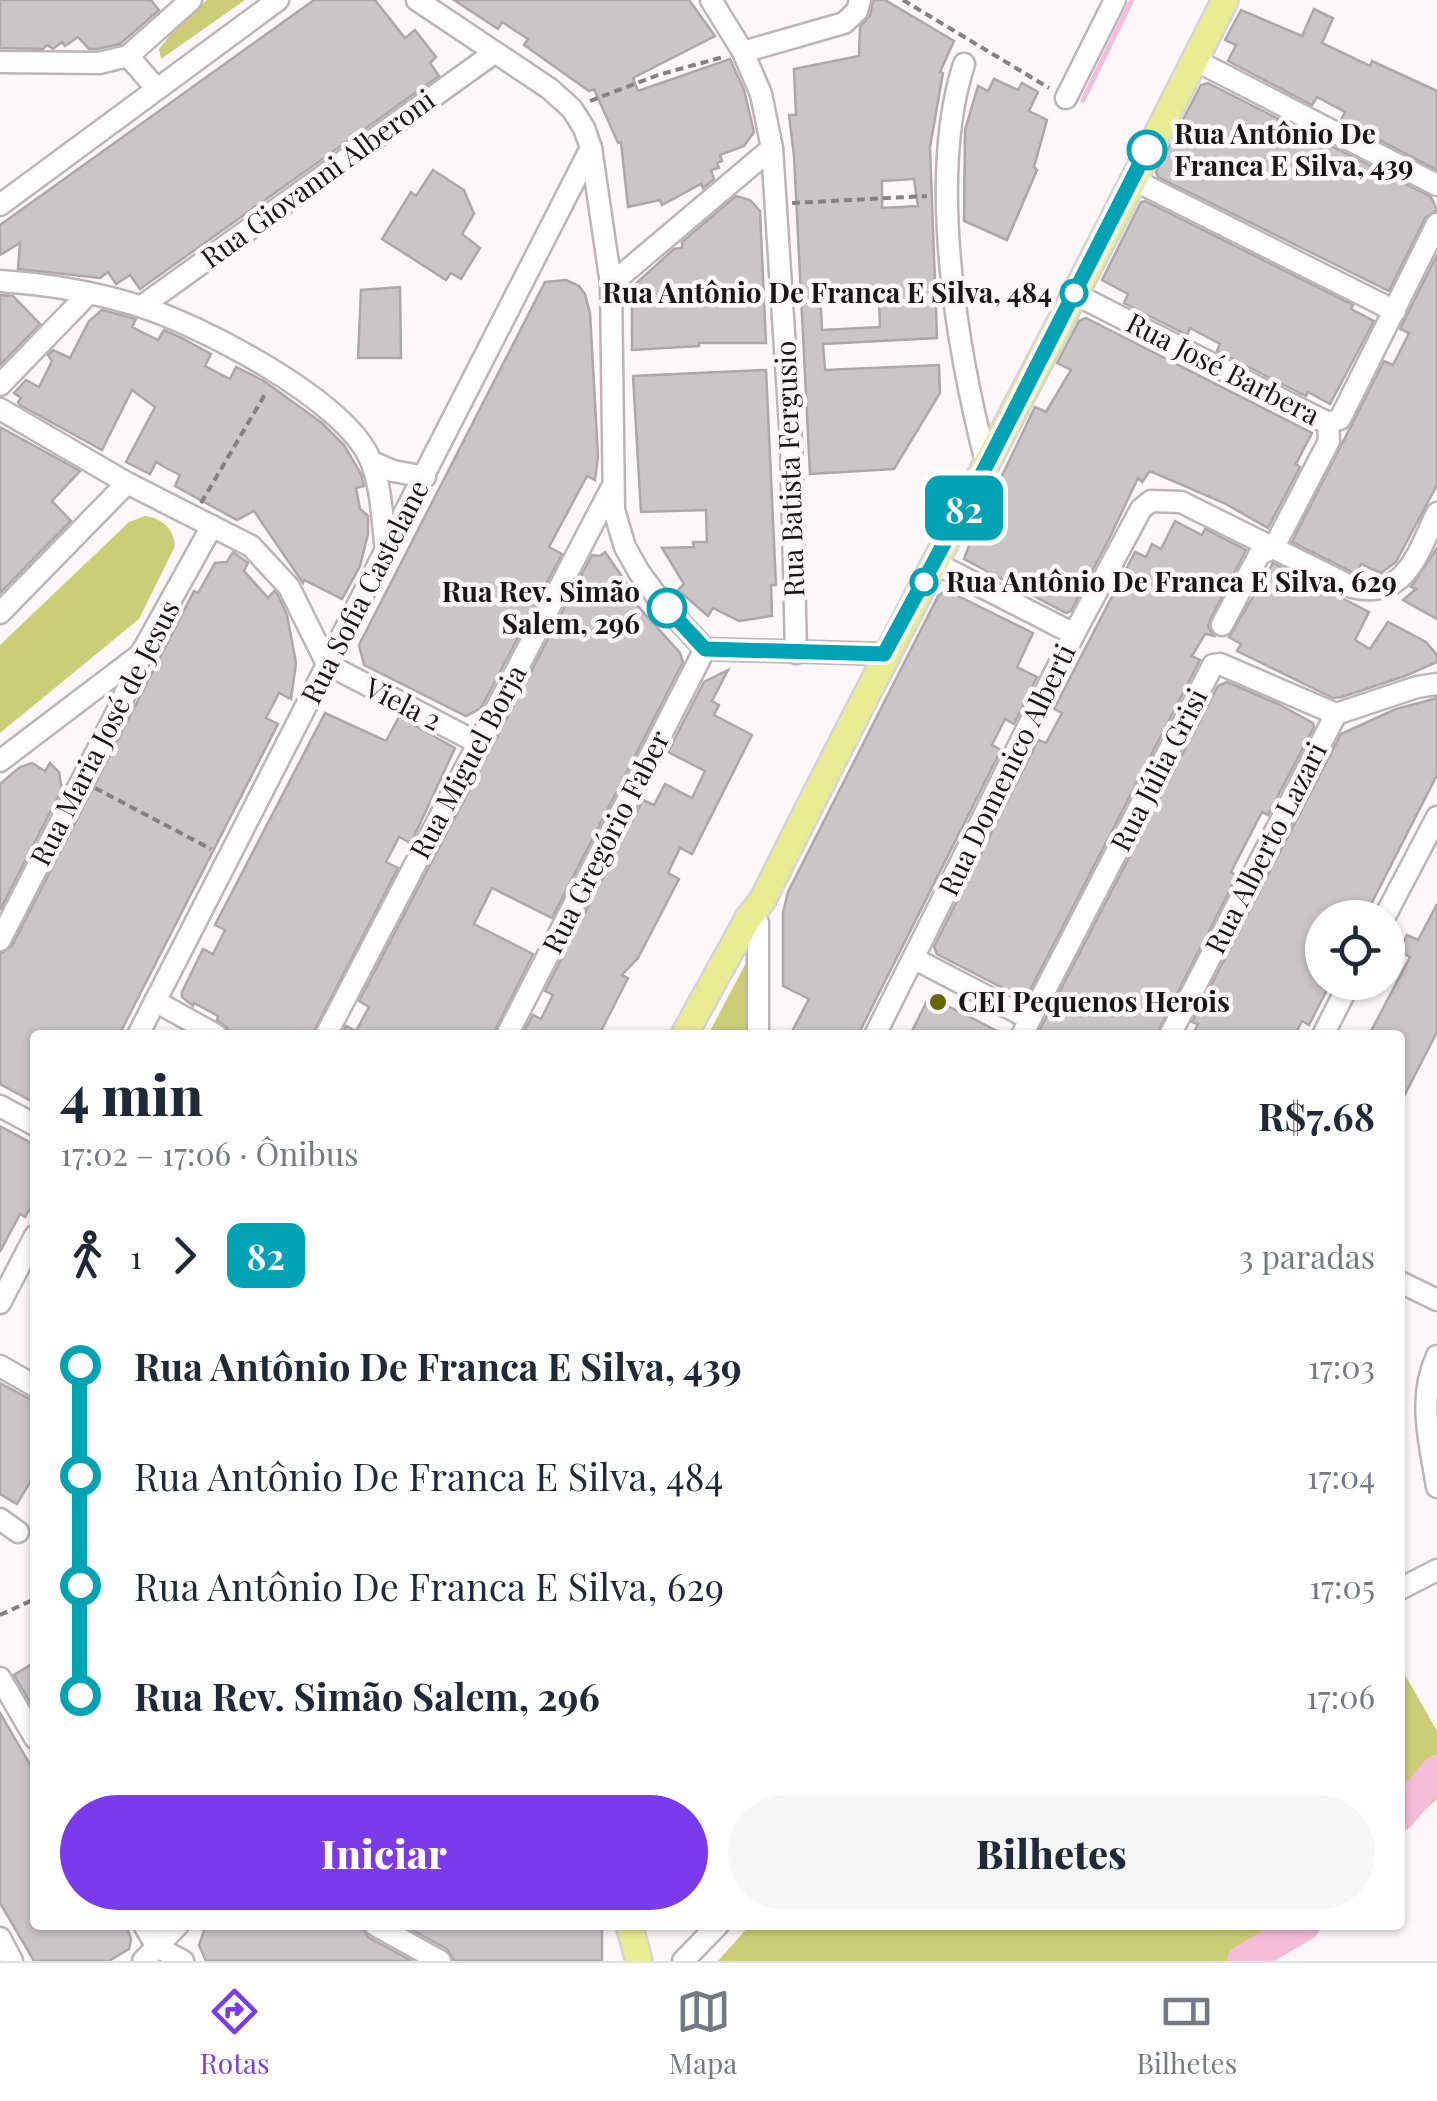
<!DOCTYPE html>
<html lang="pt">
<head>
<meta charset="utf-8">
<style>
  :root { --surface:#fff; --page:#f6f6f7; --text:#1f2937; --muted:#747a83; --line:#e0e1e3; --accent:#7c3aed }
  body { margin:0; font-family:"Playfair Display",serif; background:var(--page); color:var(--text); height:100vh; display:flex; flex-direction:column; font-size:38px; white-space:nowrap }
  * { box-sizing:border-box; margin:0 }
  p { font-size:32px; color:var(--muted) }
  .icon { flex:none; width:55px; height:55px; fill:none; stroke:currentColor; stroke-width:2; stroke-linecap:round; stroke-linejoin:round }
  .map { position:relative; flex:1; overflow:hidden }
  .drawer { position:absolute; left:30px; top:1030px; width:1375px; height:900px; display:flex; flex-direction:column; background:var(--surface); border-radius:10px; box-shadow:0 2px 8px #0004 }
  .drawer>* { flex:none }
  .badge { padding:0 20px; border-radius:15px; font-size:35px; line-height:65px }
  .fabs { position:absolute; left:1305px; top:900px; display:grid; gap:20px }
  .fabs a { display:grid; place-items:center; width:100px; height:100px; border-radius:50%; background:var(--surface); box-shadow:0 2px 8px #0004; font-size:50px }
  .map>.badge { position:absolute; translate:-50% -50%; box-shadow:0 0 0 5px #fff }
  .legs { display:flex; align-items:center; gap:15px; height:110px; padding:0 30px; font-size:32px }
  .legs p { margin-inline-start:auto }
  .headline { display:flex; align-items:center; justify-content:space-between; height:170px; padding:0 30px }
  h1 { font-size:55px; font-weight:800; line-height:75px }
  .action { display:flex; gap:20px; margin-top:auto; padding:20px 30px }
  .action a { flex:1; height:115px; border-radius:60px; background:var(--accent); color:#fff; font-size:40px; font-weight:800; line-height:115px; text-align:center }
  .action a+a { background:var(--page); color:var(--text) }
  ul { padding:0 30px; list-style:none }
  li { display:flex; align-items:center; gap:35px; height:110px; font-size:38px }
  li i { display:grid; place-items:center; width:15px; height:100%; margin:0 12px; background:currentColor }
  li i::after { content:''; width:25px; height:25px; margin:-12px; border:8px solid; border-radius:50%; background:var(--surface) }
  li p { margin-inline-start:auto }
  li:first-child i { background:linear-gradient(#0000 50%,currentColor 0) }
  li:last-child i { background:linear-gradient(currentColor 50%,#0000 0) }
  .tab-bar { display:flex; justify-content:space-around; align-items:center; height:140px; border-top:2px solid var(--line); background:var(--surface); font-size:28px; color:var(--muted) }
  .tab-bar a { display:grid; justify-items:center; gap:5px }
  .tab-bar .selected { color:var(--accent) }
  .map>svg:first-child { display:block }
  .green { fill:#cbce77 }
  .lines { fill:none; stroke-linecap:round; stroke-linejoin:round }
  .stream { stroke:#f5bcd7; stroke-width:5 }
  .river { stroke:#f5bcd7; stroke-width:32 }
  .building { fill:#cbc5c8; stroke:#ada7aa; stroke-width:2.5; fill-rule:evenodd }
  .minor-casing { stroke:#bbb5b8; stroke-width:25 }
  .major-casing { stroke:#d5d5d5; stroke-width:30 }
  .path { stroke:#858183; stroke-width:4; stroke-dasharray:8 5; stroke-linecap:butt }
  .minor { stroke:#fff; stroke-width:20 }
  .major { stroke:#eaec93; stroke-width:25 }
  .line-1-casing { stroke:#fff; stroke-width:22 }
  .line-1 { stroke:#00a3b4; stroke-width:15 }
  .stop-1-dot { fill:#fff; stroke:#00a3b4; stroke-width:5 }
  .poi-dot { fill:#676803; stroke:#fef7fa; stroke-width:4 }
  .labels { text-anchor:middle; stroke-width:9; stroke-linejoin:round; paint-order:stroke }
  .stop-label { font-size:28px; font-weight:bold; fill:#181617; stroke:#fef7fa; text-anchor:start }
  .street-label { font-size:28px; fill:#181617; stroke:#fef7fa }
  .poi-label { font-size:28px; font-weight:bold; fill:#181617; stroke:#fef7fa; text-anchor:start }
</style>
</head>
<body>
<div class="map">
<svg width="1437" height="1961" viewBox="0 0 1437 1961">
  <rect width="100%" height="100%" fill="#fef7fa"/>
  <g class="green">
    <path d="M207,0H245L161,59L159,49L175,29Z"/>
    <path d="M145,516C162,518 174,529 175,546L139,619L0,733V645L129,522Z"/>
    <path d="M748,959L746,1035H708Z"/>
    <path d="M1400,1666L1437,1731V1799L1400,1831Z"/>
    <path d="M750,1925H1289L1228,1961H718Z"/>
  </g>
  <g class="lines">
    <path class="stream" d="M1083,100L1132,0"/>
    <g class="river">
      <path d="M1400,1815L1437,1771"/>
      <path d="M1243,1961L1304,1925"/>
    </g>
  </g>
  <g class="building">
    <path d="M0,0H151L159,10L120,44L97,49H89L78,37L65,46L62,42L53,49L47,45L43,49L0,48Z"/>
    <path d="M314,0H375L405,38L415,30L436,57L430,63L439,76L140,289L130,275L116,284L108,272L100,278L18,269L20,243L0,255V225Z"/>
    <path d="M454,0H689L715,36L633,78L638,91L730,59L744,90L754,132L744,146L720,155L722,161L717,163L719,168L711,170L714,179L703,188L701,184L662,205L660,200L628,207L621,142L618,143L594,89L589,91L524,45L528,39L502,22L498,29Z"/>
    <path d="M873,0H885L954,41L940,72L943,73L930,147L937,338L823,344L825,370L939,365L940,393L894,469L810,474L794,156L789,115H796L794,69L859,56L860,27L870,16ZM914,179L918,206L882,208V181ZM868,288V300H879L880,327L822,330L820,289Z"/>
    <path d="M1314,9L1333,18L1322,43L1370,66L1372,61L1437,91V170L1341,120L1345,112L1317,97L1312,105L1228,61L1236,45L1225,40L1241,10L1302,36Z"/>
    <path d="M994,79L1018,90L1022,83L1038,92L1029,111L1047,120L1034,167L1037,170L1007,240L964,221L965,130L978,86L988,91Z"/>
    <path d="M1208,83L1431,197L1437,210L1425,218L1389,291L1158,177L1156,172L1201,85Z"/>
    <path d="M433,170L464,190L474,214L462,234L480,248L461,279L451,273L446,280L382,239L411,192L416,196Z"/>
    <path d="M736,196L750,200L760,211L766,343H699V346L632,350V287L674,249L682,248V242Z"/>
    <path d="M1145,201L1353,305L1351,309L1374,321L1330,404L1308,392L1306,396L1217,351L1220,344L1190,328L1187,335L1124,303L1128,294L1102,280L1141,202Z"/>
    <path d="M1437,255V485L1396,562L1381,573L1361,564L1356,574L1292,542L1384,361L1393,365L1409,333L1400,329Z"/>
    <path d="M566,280L579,286L585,294L590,313L598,457L595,480L587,476L549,547L562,554L481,708L466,716L364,665L359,645L545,282Z"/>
    <path d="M400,287L401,358H358L361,290Z"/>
    <path d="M0,295L13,296L40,324L0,365Z"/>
    <path d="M102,310L136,319L132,327L158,340L164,330L180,337L211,354L205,366L230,379L236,367L264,381L322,423L344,445L361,474L364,486L356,488L360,509L368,516V534L360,566L342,599L304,580L303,583L254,511L237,520L175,486L180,475L168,469L156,462L150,474L126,462L155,407L132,390L102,450L20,405L18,402L21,398L14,393L26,380L39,387L52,361L48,355L53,350L70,358L89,321Z"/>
    <path d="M1086,318L1312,433L1296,464L1300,467L1268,528L1224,503L1150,471L1142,482L1138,478L1111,535L1071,611L1066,613L964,559L973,536L985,538L998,513L987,507L1035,407L1046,412L1071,370L1057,363L1079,321Z"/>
    <path d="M766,370L776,585H771L772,616L739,621L713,608L708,616L678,590L684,584L662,548L694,547L693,542H707L706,510L641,512L633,376Z"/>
    <path d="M0,427L80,471L52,501L71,521L0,593Z"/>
    <path d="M1175,521L1202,535L1205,529L1246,550L1210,620L1208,626L1214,636L1205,634L1192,656L1200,660L1028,994L1020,997L937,954L934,947L1038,740L1046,743L1062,713L1054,709L1135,552L1146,557L1152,544L1161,549Z"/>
    <path d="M1437,548V619L1403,600L1416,589L1411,587Z"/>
    <path d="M233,552L248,563L244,571L268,598L274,591L278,595L287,615L296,663L291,699L279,693L266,718L278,724L119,1035H35V1103L0,1084V954L12,946L194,591L198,593L215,563L227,562Z"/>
    <path d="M605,552L632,591L629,596L680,653L683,662L552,918L492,888L474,924L533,954L493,1035H342L346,1026L356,1031L369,1007L359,1001L592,555L600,556Z"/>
    <path d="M1273,563L1369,612L1355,640L1370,649L1388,622L1426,642L1437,655V662L1405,676L1342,697L1333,698L1237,651L1241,644L1229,637Z"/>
    <path d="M946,590L1033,633L1017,667L1037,677L1014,724L1005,719L992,745L1001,750L858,1035H790L809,999L783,986V913L788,892L938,596Z"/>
    <path d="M728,670L712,701L719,705L714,715L752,735L692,854L680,848L668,873L679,879L638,958L622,975L628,978L599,1035H522L533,1015L541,1019L553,995L545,991L643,800L654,805L665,784L692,798L705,771L668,752L704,682Z"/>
    <path d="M1227,682L1278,704L1313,723L1314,727L1268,815L1262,812L1231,872L1237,876L1156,1035H1037L1218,686Z"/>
    <path d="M1437,698V775L1364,918H1322V982H1331L1309,1025L1302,1021L1295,1035H1192L1198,1024L1192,1022L1341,734L1396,709Z"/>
    <path d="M325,713L386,741L399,717L455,748L411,843L399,837L386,862L398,868L312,1035H230L227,1027L217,1020L218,1016L194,1003L193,1006L182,997V992L203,949L213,954L225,930L215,925Z"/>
    <path d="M32,763L45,771L50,763L59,772L62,789L0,910V784L20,767Z"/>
    <path d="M1437,904V1032L1400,1104V1035H1369L1410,957L1399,951L1407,935L1418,940Z"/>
    <path d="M929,997L964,1014L1005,1035H910Z"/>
    <path d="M0,1126L35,1145V1200L25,1217L20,1214L0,1252Z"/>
    <path d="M0,1383L35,1402V1474L17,1504L0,1494Z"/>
    <path d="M35,1662V1711L14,1675Z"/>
    <path d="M0,1713L35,1773V1925H126L131,1939L129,1949L109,1961H34L0,1903Z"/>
    <path d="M206,1925H361L368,1937L412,1961H206L199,1945Z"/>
    <path d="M403,1925H595L602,1929V1961H454L447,1949Z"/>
  </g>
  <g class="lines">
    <g class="minor-casing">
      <g id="minor">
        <path d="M417,0L550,89L572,109L584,128L591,148L611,284L614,510L625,547L639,572L661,602L705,649L884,654"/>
        <path d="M711,0L743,52L761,94L772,148L791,441L796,653"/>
        <path d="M743,52L844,23L857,11L860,0"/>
        <path d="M128,56L157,89"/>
        <path d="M1195,60L1437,185"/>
        <path d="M0,62L99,63L128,56L191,0"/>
        <path d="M964,64C927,179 957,350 987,466"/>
        <path d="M1066,98L1115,0"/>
        <path d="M1132,179L1395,311"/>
        <path d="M0,205L278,0"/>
        <path d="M0,281C46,284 93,292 136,305C199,324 344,399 370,459C382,486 382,521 386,550"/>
        <path d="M611,284L772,148"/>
        <path d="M1073,293L1328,423"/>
        <path d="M142,306L494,53"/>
        <path d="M0,385L89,293"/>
        <path d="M0,409L127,483L251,546L289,587L327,664L478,743"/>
        <path d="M1328,423L1340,419L1437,224"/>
        <path d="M372,462L393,471L425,477"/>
        <path d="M935,563L1074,634"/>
        <path d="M0,613L127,483"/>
        <path d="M1222,625L1259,555L1274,547L1329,441L1328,423"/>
        <path d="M0,761L141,654"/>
        <path d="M749,917L758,923V1035"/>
        <path d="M1384,918L1437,817"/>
        <path d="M0,940L121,704L142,652L212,526"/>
        <path d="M915,959L1030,1019"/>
        <path d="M155,1001L216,1035"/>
        <path d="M138,1035L591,148"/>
        <path d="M326,1035L611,489"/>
        <path d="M507,1035L705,649"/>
        <path d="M875,1035L1074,634L1141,509L1151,501L1181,502L1352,587C1406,600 1417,554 1437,513"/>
        <path d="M1022,1035L1213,665L1220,664L1336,714L1417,687L1437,684"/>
        <path d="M1170,1035L1336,714"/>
        <path d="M1323,1035L1350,982"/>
        <path d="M0,1106L35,1125"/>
        <path d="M1400,1282L1437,1300"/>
        <path d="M0,1303L35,1236"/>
        <path d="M1437,1356C1417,1399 1430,1442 1437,1487"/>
        <path d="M0,1366L35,1386"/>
        <path d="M0,1519L18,1532"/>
        <path d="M1400,1589L1437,1570"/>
        <path d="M0,1678L35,1738"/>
        <path d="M144,1925L157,1947L183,1961"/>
        <path d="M375,1925L440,1961"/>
        <path d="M0,1938L12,1961"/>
        <path d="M143,1961L178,1925"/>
        <path d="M683,1961L718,1925"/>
      </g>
    </g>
    <g class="major-casing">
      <g id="major">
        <path d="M684,1035L749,917L762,901C912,599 1074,303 1225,0"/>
        <path d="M629,1925L639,1961"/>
      </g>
    </g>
    <g class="path">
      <path d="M903,0L1049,88"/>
      <path d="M590,101L658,75L723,57"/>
      <path d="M792,203L927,196"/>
      <path d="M201,503L267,391"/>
      <path d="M95,788L211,849"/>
      <path d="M0,1615L35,1599"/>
    </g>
    <use href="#minor" class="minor"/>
    <use href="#major" class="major"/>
  </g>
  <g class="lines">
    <g class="line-1-casing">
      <path id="line-1" d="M667,608L705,649L884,654L986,466L1147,150"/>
    </g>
    <use href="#line-1" class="line-1"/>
  </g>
  <g class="stop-1-dot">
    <circle cx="1147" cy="150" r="18"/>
    <circle cx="1074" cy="293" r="12"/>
    <circle cx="924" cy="582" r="12"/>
    <circle cx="667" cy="608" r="18"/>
  </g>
  <circle class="poi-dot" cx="938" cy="1002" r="10"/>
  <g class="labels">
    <g class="stop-label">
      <text x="1174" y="144">Rua Antônio De<tspan x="1174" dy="32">Franca E Silva, 439</tspan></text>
      <text x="1052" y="303" text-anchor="end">Rua Antônio De Franca E Silva, 484</text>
      <text x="946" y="592">Rua Antônio De Franca E Silva, 629</text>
      <text x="640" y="602" text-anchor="end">Rua Rev. Simão<tspan x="640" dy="32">Salem, 296</tspan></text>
    </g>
    <g class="street-label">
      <text transform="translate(318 179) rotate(-36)" y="10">Rua Giovanni Alberoni</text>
      <text transform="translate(1223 369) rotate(27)" y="10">Rua José Barbera</text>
      <text transform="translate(790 469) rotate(-92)" y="10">Rua Batista Fergusio</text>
      <text transform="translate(365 592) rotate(-63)" y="10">Rua Sofia Castelane</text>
      <text transform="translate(403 704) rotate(27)" y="10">Viela 2</text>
      <text transform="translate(105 733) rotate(-63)" y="10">Rua Maria José de Jesus</text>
      <text transform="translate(468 762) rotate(-62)" y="10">Rua Miguel Borja</text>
      <text transform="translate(1007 770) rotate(-64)" y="10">Rua Domenico Alberti</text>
      <text transform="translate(1159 770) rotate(-63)" y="10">Rua Júlia Grisi</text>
      <text transform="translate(606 842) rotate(-63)" y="10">Rua Gregório Faber</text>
      <text transform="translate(1266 848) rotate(-63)" y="10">Rua Alberto Lazari</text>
    </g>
    <g class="poi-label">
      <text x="958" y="1012">CEI Pequenos Herois</text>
    </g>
  </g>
</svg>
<div class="fabs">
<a><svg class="icon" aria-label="locate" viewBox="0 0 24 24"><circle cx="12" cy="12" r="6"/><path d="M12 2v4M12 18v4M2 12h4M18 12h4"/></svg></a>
</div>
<b class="badge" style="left:964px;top:508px;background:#00a3b4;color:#fff">82</b>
<section class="drawer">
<div class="headline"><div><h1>4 min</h1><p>17:02 – 17:06 · Ônibus</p></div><b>R$7.68</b></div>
<div class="legs"><svg class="icon" aria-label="walk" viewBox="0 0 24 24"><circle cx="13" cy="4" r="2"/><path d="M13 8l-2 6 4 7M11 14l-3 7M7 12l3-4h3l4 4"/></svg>1<svg class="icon" aria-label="forward" viewBox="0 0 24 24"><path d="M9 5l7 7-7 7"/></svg><b class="badge" style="background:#00a3b4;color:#fff">82</b><p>3 paradas</p></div>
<ul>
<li><i style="color:#00a3b4"></i><b>Rua Antônio De Franca E Silva, 439</b><p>17:03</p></li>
<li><i style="color:#00a3b4"></i><span>Rua Antônio De Franca E Silva, 484</span><p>17:04</p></li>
<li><i style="color:#00a3b4"></i><span>Rua Antônio De Franca E Silva, 629</span><p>17:05</p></li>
<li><i style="color:#00a3b4"></i><b>Rua Rev. Simão Salem, 296</b><p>17:06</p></li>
</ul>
<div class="action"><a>Iniciar</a><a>Bilhetes</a></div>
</section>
</div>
<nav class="tab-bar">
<a class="selected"><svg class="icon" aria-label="directions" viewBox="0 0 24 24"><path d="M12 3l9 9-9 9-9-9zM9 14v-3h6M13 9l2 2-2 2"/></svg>Rotas</a>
<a><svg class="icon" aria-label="map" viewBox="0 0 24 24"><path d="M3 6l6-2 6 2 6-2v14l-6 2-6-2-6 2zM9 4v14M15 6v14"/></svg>Mapa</a>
<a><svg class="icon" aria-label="tickets" viewBox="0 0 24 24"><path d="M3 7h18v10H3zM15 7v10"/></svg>Bilhetes</a>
</nav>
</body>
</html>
